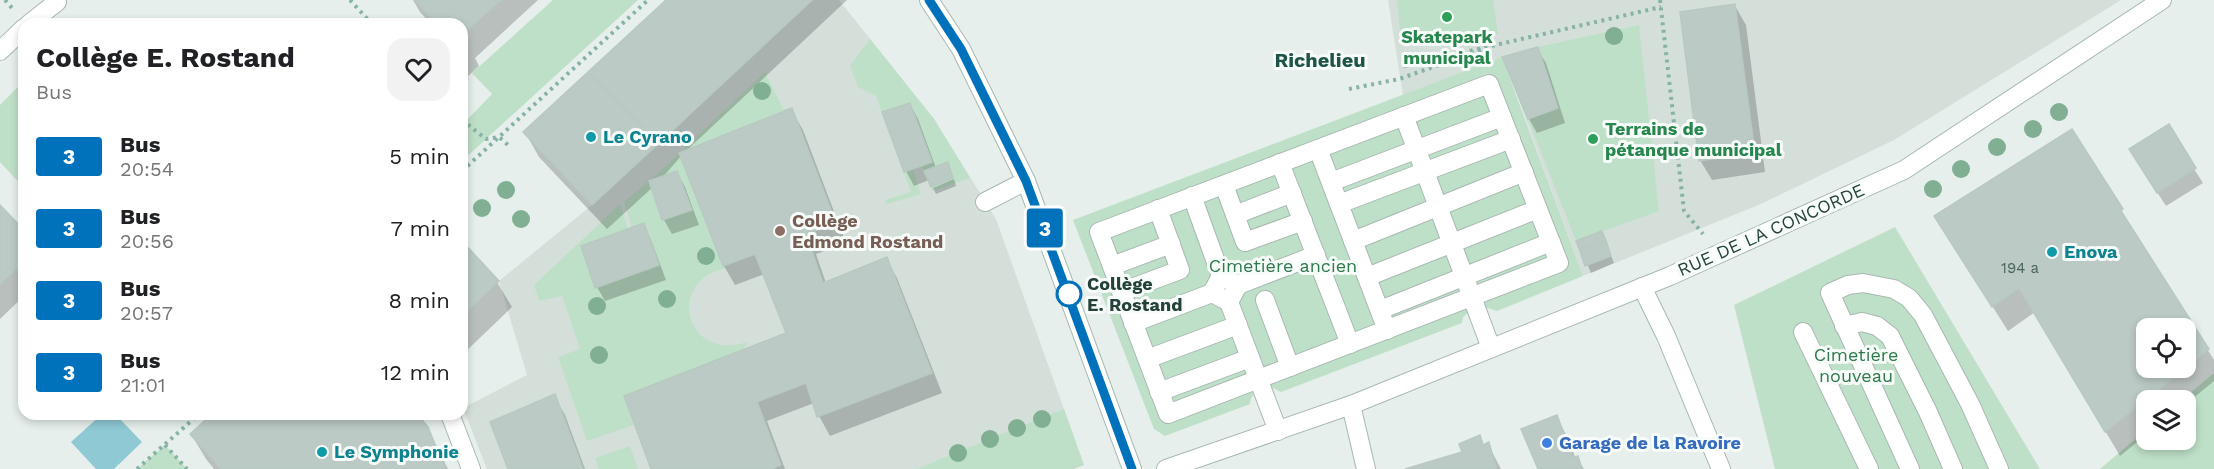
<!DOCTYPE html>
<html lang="fr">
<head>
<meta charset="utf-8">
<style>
  :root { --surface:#fff; --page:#f2f2f2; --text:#202124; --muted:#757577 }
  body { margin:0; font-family:"Work Sans",sans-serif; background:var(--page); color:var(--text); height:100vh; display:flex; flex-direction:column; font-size:22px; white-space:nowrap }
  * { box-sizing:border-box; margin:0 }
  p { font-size:20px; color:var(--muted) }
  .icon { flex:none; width:33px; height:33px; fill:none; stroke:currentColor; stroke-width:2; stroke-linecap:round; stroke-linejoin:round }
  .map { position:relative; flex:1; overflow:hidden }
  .drawer { position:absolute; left:18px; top:18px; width:450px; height:402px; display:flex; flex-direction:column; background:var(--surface); border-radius:18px; box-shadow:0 3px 9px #0003 }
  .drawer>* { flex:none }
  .badge { padding:0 12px; border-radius:4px; font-size:21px; line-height:39px }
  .controls { position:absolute; left:2136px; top:318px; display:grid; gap:12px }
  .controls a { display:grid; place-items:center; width:60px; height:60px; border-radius:12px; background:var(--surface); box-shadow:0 3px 9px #0003; font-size:30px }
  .map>.badge { position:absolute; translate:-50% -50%; box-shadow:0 0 0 3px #fff }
  .round { display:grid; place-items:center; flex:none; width:63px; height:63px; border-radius:18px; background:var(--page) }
  .head { display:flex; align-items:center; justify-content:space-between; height:102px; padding:0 18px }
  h1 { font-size:28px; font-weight:700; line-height:45px }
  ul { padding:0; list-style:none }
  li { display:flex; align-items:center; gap:18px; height:72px; padding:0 18px }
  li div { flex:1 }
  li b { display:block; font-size:22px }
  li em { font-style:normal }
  li .badge { min-width:66px; font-weight:700; text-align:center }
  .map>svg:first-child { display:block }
  .built { fill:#d4dfda }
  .green { fill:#bfe0c8 }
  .water { fill:#8ec9d4 }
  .shadow { fill:#0003; fill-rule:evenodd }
  .building { fill:#bbcac4; stroke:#b8c9c2; stroke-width:1.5; fill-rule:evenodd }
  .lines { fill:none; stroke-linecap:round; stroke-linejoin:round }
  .minor-casing { stroke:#a8b8b2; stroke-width:20 }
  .path { stroke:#86b3a5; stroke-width:4; stroke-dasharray:3 4.5; stroke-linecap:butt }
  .minor { stroke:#fff; stroke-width:18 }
  .tree { fill:#80af93 }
  .line-casing { stroke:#fff; stroke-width:14 }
  .line { stroke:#0072bc; stroke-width:9 }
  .leisure-dot { fill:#2e9e5b; stroke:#f7fbf9; stroke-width:2 }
  .culture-dot { fill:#0f9aa8; stroke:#f7fbf9; stroke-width:2 }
  .education-dot { fill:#8d6e63; stroke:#f7fbf9; stroke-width:2 }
  .stop-dot { fill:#fff; stroke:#0072bc; stroke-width:3 }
  .shop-dot { fill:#3f7fe0; stroke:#f7fbf9; stroke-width:2 }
  .labels { text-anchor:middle; stroke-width:6; stroke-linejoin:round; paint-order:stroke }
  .number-label { font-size:15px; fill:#4a645c }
  .leisure-label { font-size:18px; font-weight:bold; fill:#27864d; stroke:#f7fbf9 }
  .culture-label { font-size:18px; font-weight:bold; fill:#0d838f; stroke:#f7fbf9; text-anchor:start }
  .education-label { font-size:18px; font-weight:bold; fill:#785e54; stroke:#f7fbf9; text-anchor:start }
  .street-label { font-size:18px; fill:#24423a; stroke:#f7fbf9 }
  .park-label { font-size:18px; fill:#2d7a4b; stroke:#f7fbf9 }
  .stop-label { font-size:18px; font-weight:bold; fill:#24423a; stroke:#f7fbf9; text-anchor:start }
  .shop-label { font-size:18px; font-weight:bold; fill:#366cbe; stroke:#f7fbf9; text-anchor:start }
  .neighbourhood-label { font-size:20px; font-weight:bold; fill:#1f5548; stroke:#f7fbf9 }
</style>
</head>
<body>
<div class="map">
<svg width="2214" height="469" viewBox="0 0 2214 469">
  <rect width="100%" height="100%" fill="#e6efeb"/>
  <g class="built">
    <path d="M813,0H839L934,119L996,219L1084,465L1073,469H487L463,408L527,375L499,281L592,205Z"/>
    <path d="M1388,0H2121L1894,140L1761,204L1583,276L1503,57L1403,95Z"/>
  </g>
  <g class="green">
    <path d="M553,0H638L462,161V125L492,94L472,73Z"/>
    <path d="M1397,0H1493L1498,34L1401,43Z"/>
    <path d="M1639,25L1659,211L1576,241L1528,119L1558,108L1538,47Z"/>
    <path d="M870,39L934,119L970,178L932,191L931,187L953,178L948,162L924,171L922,165L932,161L911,103L882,112L876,96L858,87L850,66Z"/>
    <path d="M1502,57L1583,276L1497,311C1484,305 1473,307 1463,317L1462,323L1281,392L1271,387C1260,390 1251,392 1250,404L1165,436L1154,429L1073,220Z"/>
    <path d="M765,72L783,109L792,108L680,153L723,266L727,268C664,280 686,363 747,342L744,349L624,396L634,425L587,441L558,357L580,349L562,296L539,301L534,285L620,204L628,229L581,246L595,287L658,265L644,224L632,228L624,202L649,181L662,220L691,210L677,171L652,179Z"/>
    <path d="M24,81V188L0,162V105Z"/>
    <path d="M913,169L921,194L887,204L885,200L911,192L904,172Z"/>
    <path d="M1895,227L2040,469H1775L1734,305Z"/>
    <path d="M2214,373V469H2100L2146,430V440H2186V400H2182Z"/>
    <path d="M1064,409L1084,465L1073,469H916Z"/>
    <path d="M165,445L187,469H137Z"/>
    <path d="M630,446L638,469H599L595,458Z"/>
  </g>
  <path class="water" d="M102,414H115L142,442L114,469H96L71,442Z"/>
  <g class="shadow">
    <path d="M413,0H538L475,58L479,66L466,78L462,74V24H431L420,12Z"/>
    <path d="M668,0H847L685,152L791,110L803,130L846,243L816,254L826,283L886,259L897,278L942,393L830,436L819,416L814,403L767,421L785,469H653L788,334L765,274L735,285L724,266L682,155L662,178L677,173L685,187L699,225L672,234L664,220L653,187L607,229L539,157L525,132Z"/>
    <path d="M1735,6L1746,25L1765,172L1712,180L1700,160Z"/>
    <path d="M1537,49L1546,63L1565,123L1537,133L1529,119Z"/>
    <path d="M910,104L918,119L936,168L947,164L953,177L932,185L929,180L914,186L906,171L884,113Z"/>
    <path d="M2071,131L2214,360V381L2186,404V400H2146V435L2120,456L2035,312L2008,331L1951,241ZM2146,328H2186V368H2146Z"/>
    <path d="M2139,164L2194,169L2203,183L2166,206Z"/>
    <path d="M954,179L956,186L936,194L933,188Z"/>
    <path d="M0,208L24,232V296L0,319Z"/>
    <path d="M643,225L651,240L666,280L605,301L597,287Z"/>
    <path d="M1605,241L1614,263L1591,273L1578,242Z"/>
    <path d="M462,243L497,282L512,307L462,355Z"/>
    <path d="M554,396L565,415L585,469H509Z"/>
    <path d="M214,414H415L427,428L448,469H214L206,459L191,434Z"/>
    <path d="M1556,417L1567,436L1576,459L1577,458L1584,469H1540Z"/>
    <path d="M1479,437L1484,446L1488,444L1501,469H1410L1463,453Z"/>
  </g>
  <g class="building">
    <path d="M415,0H501L462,35V24H429L433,20Z"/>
    <path d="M666,0H812L659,143L588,72Z"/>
    <path d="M1735,4L1755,153L1699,161L1680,12Z"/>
    <path d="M1538,47L1558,108L1528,119L1502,57Z"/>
    <path d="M588,72L659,143L592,205L523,132Z"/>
    <path d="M910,103L932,162L904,172L882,112Z"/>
    <path d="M792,108L836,223L806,234L823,283L887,257L932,373L817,417L806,383L757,402L781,465L771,469H651L624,396L786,333L755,254L723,266L679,153Z"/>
    <path d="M2169,124L2196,168L2157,193L2129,149Z"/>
    <path d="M2072,129L2123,209L2121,211L2209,349L2105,432L2019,288L1992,307L1934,216ZM2146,328H2186V368H2146Z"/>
    <path d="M948,162L953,178L931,187L924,171Z"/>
    <path d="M677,171L692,210L662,220L649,181Z"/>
    <path d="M0,205L24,230V262L0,284Z"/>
    <path d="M644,223L659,265L595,288L581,246Z"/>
    <path d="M1602,231L1606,241L1580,251L1576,241Z"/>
    <path d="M462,241L499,281L462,316Z"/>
    <path d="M1606,241L1611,256L1585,266L1580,251Z"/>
    <path d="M555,394L583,469H508L490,422Z"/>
    <path d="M212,414H417L428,427L445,469H221L190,434Z"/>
    <path d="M1557,415L1573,458L1578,456L1582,469H1538L1521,429Z"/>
    <path d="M1480,435L1483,445L1489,442L1496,469H1405L1462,452L1459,444Z"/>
  </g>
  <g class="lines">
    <g class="minor-casing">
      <g id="minor">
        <path d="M929,0L961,49L1026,181L1132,469"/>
        <path d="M29,24L57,2"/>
        <path d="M0,51L24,28"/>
        <path d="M1489,84L1559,263L1168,414L1099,232Z"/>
        <path d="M1404,116L1491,348"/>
        <path d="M1318,149L1387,330"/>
        <path d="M1280,163L1350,344"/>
        <path d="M1331,182L1502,117"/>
        <path d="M1224,185L1245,242L1303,221"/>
        <path d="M1192,196L1221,276L1238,285L1229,302L1212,293L1221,276"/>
        <path d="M985,202L1026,181"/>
        <path d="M1339,204L1511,139"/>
        <path d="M1235,215L1292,193"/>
        <path d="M1353,241L1524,172"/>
        <path d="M1112,266L1171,244"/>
        <path d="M1367,277L1538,209"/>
        <path d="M1238,285L1316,255"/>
        <path d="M1642,287L1666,336L1721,469"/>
        <path d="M1121,292L1180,270L1158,209"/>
        <path d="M1265,300L1290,367"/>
        <path d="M1229,302L1278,431"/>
        <path d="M1380,310L1551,242"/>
        <path d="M1133,323L1212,293"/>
        <path d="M1844,326L1862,322L1877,326L1890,336L1928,412L1953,469"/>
        <path d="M1803,332L1869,469"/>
        <path d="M1147,359L1238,325"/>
        <path d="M1159,392L1250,358"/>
        <path d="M1351,405L1366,469"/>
        <path d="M450,414L471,469"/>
        <path d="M1166,469L1351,405L1670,276L1904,170L2162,0"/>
        <path d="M1910,469L1830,293L1848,285L1863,283L1894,289L1909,298L1923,315L1970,404L1999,469"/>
      </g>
    </g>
    <g class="path">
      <path d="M5,0L12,8"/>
      <path d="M350,0L372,24"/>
      <path d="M1660,0L1684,211L1703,234"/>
      <path d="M1404,66L1661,7"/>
      <path d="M1349,89L1399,79L1481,50"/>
      <path d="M462,120L486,139L499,137L508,145"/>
      <path d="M462,171L648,0"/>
      <path d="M165,445L187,469"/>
      <path d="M137,469L199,414"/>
    </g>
    <use href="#minor" class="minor"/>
  </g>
  <g class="tree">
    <circle cx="1614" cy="36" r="9"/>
    <circle cx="762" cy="91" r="9"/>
    <circle cx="2059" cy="112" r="9"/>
    <circle cx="2033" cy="129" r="9"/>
    <circle cx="1997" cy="147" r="9"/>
    <circle cx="1961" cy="169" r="9"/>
    <circle cx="1933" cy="189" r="9"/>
    <circle cx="506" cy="190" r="9"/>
    <circle cx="482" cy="208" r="9"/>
    <circle cx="521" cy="219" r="9"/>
    <circle cx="706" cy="256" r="9"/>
    <circle cx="667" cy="299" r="9"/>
    <circle cx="597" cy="306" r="9"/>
    <circle cx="599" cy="355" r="9"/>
    <circle cx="1042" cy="419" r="9"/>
    <circle cx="1017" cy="428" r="9"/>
    <circle cx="990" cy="439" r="9"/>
    <circle cx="958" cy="453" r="9"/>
  </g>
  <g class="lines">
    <g class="line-casing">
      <path id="line" d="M929,0L961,49L1026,181L1132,469"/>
    </g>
    <use href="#line" class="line"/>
  </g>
  <g class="leisure-dot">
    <circle cx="1447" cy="17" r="6"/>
    <circle cx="1593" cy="139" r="6"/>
  </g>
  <g class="culture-dot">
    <circle cx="591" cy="137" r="6"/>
    <circle cx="2052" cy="252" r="6"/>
    <circle cx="322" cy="452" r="6"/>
  </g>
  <circle class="education-dot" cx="780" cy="231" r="6"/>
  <circle class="stop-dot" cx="1069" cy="294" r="12"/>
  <circle class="shop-dot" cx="1547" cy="443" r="6"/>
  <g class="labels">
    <g class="number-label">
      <text x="2020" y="273">194 a</text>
    </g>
    <g class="leisure-label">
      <text x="1447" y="43">Skatepark<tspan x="1447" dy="21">municipal</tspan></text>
      <text x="1605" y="135" text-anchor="start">Terrains de<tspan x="1605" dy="21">pétanque municipal</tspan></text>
    </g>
    <g class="culture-label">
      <text x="603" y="143">Le Cyrano</text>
      <text x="2064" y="258">Enova</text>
      <text x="334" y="458">Le Symphonie</text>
    </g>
    <g class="education-label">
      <text x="792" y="227">Collège<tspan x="792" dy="21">Edmond Rostand</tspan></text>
    </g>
    <g class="street-label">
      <text transform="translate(1771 230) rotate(-24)" y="6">RUE DE LA CONCORDE</text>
    </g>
    <g class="park-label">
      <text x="1283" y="272">Cimetière ancien</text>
      <text x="1856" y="361">Cimetière<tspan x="1856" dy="21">nouveau</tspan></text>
    </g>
    <g class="stop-label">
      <text x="1087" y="290">Collège<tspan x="1087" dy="21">E. Rostand</tspan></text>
    </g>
    <g class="shop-label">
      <text x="1559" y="449">Garage de la Ravoire</text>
    </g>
    <g class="neighbourhood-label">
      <text x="1320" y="67">Richelieu</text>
    </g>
  </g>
</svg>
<div class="controls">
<a><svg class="icon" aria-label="locate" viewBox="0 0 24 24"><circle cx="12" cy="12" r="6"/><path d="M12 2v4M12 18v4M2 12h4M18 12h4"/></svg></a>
<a><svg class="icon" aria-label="layers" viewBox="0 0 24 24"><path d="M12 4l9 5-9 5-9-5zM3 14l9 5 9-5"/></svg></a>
</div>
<b class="badge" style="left:1045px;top:228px;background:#0072bc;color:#fff">3</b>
<section class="drawer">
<div class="head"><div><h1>Collège E. Rostand</h1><p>Bus</p></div><a class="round"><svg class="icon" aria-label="heart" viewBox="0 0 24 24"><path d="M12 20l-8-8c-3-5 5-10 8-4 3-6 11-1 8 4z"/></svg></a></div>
<ul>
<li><span class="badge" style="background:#0072bc;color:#fff">3</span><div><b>Bus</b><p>20:54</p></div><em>5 min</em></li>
<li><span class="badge" style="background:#0072bc;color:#fff">3</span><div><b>Bus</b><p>20:56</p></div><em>7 min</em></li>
<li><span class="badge" style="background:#0072bc;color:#fff">3</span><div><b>Bus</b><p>20:57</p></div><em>8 min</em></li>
<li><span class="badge" style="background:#0072bc;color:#fff">3</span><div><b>Bus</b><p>21:01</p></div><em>12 min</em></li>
</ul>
</section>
</div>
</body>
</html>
